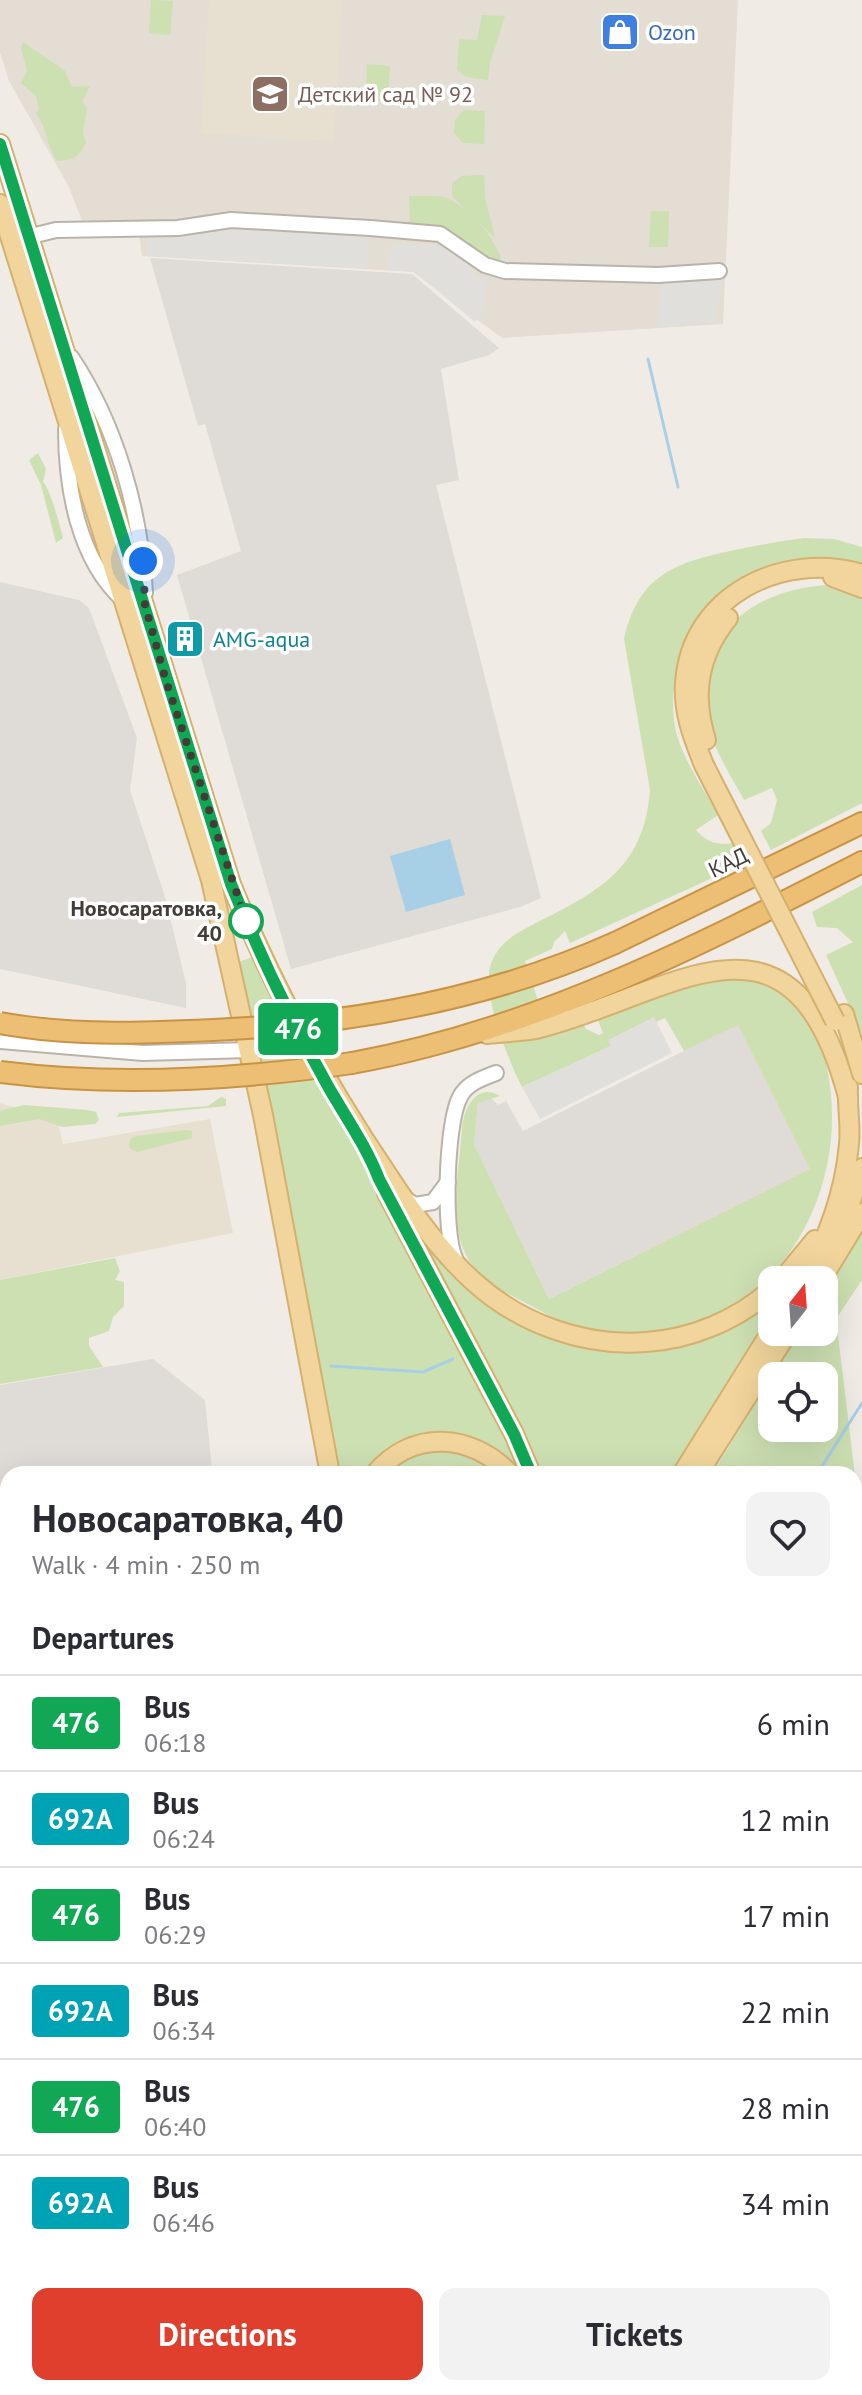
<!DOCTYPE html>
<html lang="en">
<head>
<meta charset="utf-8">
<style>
  :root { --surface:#fff; --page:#f2f2f3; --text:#2b2b33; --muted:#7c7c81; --line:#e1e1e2; --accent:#df3f2c }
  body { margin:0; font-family:"PT Sans",sans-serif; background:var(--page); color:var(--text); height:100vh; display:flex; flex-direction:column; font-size:30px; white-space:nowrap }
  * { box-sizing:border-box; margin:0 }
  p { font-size:26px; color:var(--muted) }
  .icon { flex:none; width:44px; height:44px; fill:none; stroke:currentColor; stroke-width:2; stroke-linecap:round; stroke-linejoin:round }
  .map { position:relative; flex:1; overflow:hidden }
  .panel { position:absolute; left:0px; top:1466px; width:862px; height:930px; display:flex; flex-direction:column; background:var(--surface); border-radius:24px 24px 0 0; box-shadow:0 8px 32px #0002 }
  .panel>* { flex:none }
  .badge { padding:0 16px; border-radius:6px; font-size:28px; line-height:52px }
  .needle { width:52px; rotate:17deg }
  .controls { position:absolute; left:758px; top:1266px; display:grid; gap:16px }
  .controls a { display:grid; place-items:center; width:80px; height:80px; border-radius:16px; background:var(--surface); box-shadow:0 8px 32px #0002; font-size:40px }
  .you { position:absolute; width:40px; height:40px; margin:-20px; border:6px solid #fff; border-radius:50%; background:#1a73e8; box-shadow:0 0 0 12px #1a73e833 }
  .map>.badge { position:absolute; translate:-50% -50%; box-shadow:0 0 0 4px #fff }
  h2 { padding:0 32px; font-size:30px; line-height:72px }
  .round { display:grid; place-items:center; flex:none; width:84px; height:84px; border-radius:16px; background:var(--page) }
  .head { display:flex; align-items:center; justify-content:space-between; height:136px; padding:0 32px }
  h1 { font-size:38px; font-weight:800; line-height:60px }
  .primary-button { display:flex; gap:16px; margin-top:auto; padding:16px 32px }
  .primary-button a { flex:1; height:92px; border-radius:16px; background:var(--accent); color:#fff; font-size:32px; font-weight:800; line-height:92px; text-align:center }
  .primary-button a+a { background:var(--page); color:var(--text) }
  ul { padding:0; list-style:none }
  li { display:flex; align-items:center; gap:24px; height:96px; padding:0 32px; border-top:2px solid var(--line) }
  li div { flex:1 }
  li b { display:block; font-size:30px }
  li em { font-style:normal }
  li .badge { min-width:88px; font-weight:700; text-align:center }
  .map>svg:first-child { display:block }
  .residential { fill:#e3ddd3 }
  .industrial { fill:#dfdbd6 }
  .education { fill:#e7e0d0 }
  .green { fill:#cde0b2 }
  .parking { fill:#e1dfdc }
  .water { fill:#a7cfe6 }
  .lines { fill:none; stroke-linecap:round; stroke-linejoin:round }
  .stream { stroke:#a7cfe6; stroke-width:3 }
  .minor-casing { stroke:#bab3a8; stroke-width:18 }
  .major-casing { stroke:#d4b16f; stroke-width:22 }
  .highway-casing { stroke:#c99345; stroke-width:24 }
  .minor { stroke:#fff; stroke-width:14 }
  .major { stroke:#f1d59c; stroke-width:18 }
  .highway { stroke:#ecbf74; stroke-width:20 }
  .major-bridge-casing { stroke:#d4b16f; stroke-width:22; stroke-linecap:butt }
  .highway-bridge-casing { stroke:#c99345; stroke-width:24; stroke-linecap:butt }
  .major-bridge { stroke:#f1d59c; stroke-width:18 }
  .highway-bridge { stroke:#ecbf74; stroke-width:20 }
  .line-casing { stroke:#fff; stroke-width:18 }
  .line { stroke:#10a855; stroke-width:12 }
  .walk { stroke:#413c35; stroke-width:8; stroke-dasharray:0 14.4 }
  .stop-dot { fill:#fff; stroke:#10a855; stroke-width:4 }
  .labels { text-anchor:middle; stroke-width:7; stroke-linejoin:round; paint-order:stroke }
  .shop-label { font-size:22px; fill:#366cbe; stroke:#fff; text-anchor:start }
  .education-label { font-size:22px; fill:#785e54; stroke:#fff; text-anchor:start }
  .culture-label { font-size:22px; fill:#0d838f; stroke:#fff; text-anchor:start }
  .street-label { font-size:22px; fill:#413c35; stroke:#fff }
  .stop-label { font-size:22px; font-weight:bold; fill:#413c35; stroke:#fff; text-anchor:end }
</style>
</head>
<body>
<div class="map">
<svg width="862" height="2395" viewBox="0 0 862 2395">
  <rect width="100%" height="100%" fill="#f0ece5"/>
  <g class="residential">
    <path d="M0,0H738L723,324L502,338L413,272L142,256L137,220L82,221L69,187L9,81L0,52Z"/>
    <path d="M0,2267L8,2275V2388H506L513,2395H0Z"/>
  </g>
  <g class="industrial">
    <path d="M150,258L412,274L499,348L489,355L441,369L459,480L436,485L541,898L520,907L291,969L177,575L241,551L205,424L198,426Z"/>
    <path d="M0,582L79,600L89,608L137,738L130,790L165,897L186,983V1008L0,969Z"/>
    <path d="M738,1024L811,1169L549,1299L474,1144L478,1103L491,1098L498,1105L506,1101L523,1131Z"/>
    <path d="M153,1359L205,1400L212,1469L150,1474H8V1486H0V1385Z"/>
    <path d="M862,1538V2233L854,2229V1545Z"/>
    <path d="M8,1889V2275L0,2267V1894Z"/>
  </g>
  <g class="education">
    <path d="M209,0H342L334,141L201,133Z"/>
    <path d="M0,1103L57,1119L63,1144L210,1119L233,1233L0,1280Z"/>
  </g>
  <g class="green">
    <path d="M151,0L173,1L170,35L149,33Z"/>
    <path d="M482,15L505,16L490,63L488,80L466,77L457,70L459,39L477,40Z"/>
    <path d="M23,42L65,71L72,87L90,86L82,102L87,108L83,133L86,142C80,157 73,160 57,161C46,145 47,127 36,113L39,110L36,96L21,83L27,71L21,48Z"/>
    <path d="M367,64L390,66L388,101L366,100Z"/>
    <path d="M464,110L485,111L484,144L463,143L454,133L455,120Z"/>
    <path d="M484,175L485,197L495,238L452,196V183L462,176Z"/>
    <path d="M409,196C421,197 439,194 449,199C472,209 497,240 502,263L488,260L446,230L410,223Z"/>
    <path d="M651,211H669L668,247H649Z"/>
    <path d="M38,453L46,469L43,482C50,488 60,526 63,538L56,543L41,485L29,460Z"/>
    <path d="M804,538L834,539L862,547V566C763,532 663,617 674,720C677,752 703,787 718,815L696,830C706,842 718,846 734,843L745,863L570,943L565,931L554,942L552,949L525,961L548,1031L581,1021L586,1029L599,1035L603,1033L595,1013C628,1002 663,984 698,977C710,975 727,978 740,979C747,980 757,979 764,981C794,993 810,1020 822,1048C862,1181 779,1334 633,1334C600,1334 575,1329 546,1314C527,1303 505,1294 488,1281C440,1244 459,1181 462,1128C464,1109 476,1082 500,1096L478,1103L474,1144L549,1299L810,1169L738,1025L684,1051L665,1018L656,1022L654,1018L609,1040L611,1046L522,1087C508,1059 481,994 491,964C498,943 516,933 534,924C598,892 644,869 650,790L624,639C638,577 673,563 730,551C755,546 779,541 804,538Z"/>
    <path d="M831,585L862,594V803L771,850L761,831L771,823L777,800L772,788L744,800C731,776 713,749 708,722C691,636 752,588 831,585Z"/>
    <path d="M862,885V1034L826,955L853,942L837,928L817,927L812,912Z"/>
    <path d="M252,957L510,1436L523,1474C512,1470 503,1453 491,1446C450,1420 388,1429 364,1474H340L239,962Z"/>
    <path d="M221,1097L226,1099V1106L117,1117L119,1113L208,1106Z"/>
    <path d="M24,1105L88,1110L96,1112L99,1120L95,1124L62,1127L39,1119L0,1126V1111Z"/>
    <path d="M187,1130L192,1131V1138L137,1152L129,1148L130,1139L136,1136Z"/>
    <path d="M414,1229L519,1319L669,1346L772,1298V1319L674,1474H537Z"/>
    <path d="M862,1232V1280L836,1319L858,1500L854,1503V1474H712L772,1377V1428H824V1376H773L800,1332H824V1293Z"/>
    <path d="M115,1258L120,1271L115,1280L124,1282V1306L113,1317L109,1331L89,1338V1346L103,1367L0,1384V1280Z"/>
    <path d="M430,1448L466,1450L502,1474H383L394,1463Z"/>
    <path d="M862,2316V2395H824L827,2388H854V2335Z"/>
  </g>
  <g class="parking">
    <path d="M231,224L363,232L369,239L366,268L150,256L148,233Z"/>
    <path d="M447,243L473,264L469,270L487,283L482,314L475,322L414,271L389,270L391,244L436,245L442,249Z"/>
    <path d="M670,277L722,280L716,321L657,327L660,283H669Z"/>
    <path d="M654,1017L672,1053L540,1119L522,1087L611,1046L608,1040Z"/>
  </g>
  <path class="water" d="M450,839L465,895L406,912L390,856Z"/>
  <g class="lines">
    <g class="stream">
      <path d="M648,359L678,487"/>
      <path d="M331,1366L423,1372L453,1359"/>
      <path d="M817,1474L862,1403"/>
      <path d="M701,2388L706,2395"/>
    </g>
    <g class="minor-casing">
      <g id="minor">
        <path d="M19,239L56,230L178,228L231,220L370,228L440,234L485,265L505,271L658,275L719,271"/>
        <path d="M71,357C116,424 141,512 145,593"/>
        <path d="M66,429C66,487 78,559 123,600"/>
        <path d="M0,1041L143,1053L249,1050"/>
        <path d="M402,1197L415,1205L433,1202L448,1182"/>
        <path d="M455,1258C443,1233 446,1122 460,1097C467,1083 483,1078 496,1073"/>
        <path d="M0,1885L8,1879"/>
        <path d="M854,1971L862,1966"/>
        <path d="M412,2388L417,2395"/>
        <path d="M685,2388L690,2395"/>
        <path d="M224,2395L235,2388"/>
      </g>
    </g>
    <g class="major-casing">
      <g id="major">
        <path d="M0,144L231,884C273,988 326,1084 389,1177C413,1214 440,1251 473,1281C519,1323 583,1347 646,1342C692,1339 737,1320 772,1289"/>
        <path d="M0,204L211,880L263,1115L330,1474"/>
        <path d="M833,577L862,588"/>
        <path d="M706,740C692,695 698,655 728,618"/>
        <path d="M704,765C693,738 683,712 685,683C691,594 784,551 862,574"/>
        <path d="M844,1014L862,1074"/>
        <path d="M487,1034C503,1032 520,1032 536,1029C672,996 791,883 848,1097"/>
        <path d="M387,1193L514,1434L531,1474"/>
        <path d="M826,1259L839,1236L862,1168"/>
        <path d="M782,1280L815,1240"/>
        <path d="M803,1280C828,1241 845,1190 849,1144C851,1126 847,1106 848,1087"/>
        <path d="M821,1280L862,1213"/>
        <path d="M375,1474C412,1429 472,1433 510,1474"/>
        <path d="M682,1474L772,1330"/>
        <path d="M698,1474L788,1332"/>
        <path d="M635,2388L640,2395"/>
      </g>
    </g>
    <g class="highway-casing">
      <g id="highway">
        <path d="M615,943L862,823"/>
        <path d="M352,1063C535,1030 698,946 862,862"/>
      </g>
    </g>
    <use href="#minor" class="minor"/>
    <use href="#major" class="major"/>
    <use href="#highway" class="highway"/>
    <g class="major-bridge-casing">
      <path id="major-bridge" d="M704,765L835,1021"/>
    </g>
    <g class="highway-bridge-casing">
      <g id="highway-bridge">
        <path d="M0,1023C77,1037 154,1033 231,1029C362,1022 494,997 615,943"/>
        <path d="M0,1072C117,1087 236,1080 352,1063"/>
      </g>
    </g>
    <use href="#major-bridge" class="major-bridge"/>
    <use href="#highway-bridge" class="highway-bridge"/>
  </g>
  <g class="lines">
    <g class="line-casing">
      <path id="line" d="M0,144L231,884C259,954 292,1022 329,1088C347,1119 366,1146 379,1179L514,1434L531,1474"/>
    </g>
    <use href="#line" class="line"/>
    <path class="walk" d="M143,561L145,605L166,681L246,921"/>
  </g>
  <defs>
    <g id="shop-square" transform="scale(2)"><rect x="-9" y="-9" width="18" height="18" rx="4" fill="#3f7fe0" stroke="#fff"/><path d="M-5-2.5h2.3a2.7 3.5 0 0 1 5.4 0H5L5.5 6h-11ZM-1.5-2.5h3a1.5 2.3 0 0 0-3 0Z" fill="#fff"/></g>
    <g id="school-square" transform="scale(2)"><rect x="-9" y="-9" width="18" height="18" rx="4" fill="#8d6e63" stroke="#fff"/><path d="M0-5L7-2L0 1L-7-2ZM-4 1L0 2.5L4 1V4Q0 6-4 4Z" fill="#fff"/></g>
    <g id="building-square" transform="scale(2)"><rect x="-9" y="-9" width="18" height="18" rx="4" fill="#0f9aa8" stroke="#fff"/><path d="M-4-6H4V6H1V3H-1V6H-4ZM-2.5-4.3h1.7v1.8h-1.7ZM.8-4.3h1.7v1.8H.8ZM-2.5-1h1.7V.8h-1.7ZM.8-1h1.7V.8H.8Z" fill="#fff"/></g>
  </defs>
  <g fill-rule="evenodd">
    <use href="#shop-square" x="620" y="32"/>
    <use href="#school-square" x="270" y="94"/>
    <use href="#building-square" x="185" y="639"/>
  </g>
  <circle class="stop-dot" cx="246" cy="921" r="16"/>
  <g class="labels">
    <g class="shop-label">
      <text x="648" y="40">Ozon</text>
    </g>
    <g class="education-label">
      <text x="298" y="102">Детский сад № 92</text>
    </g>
    <g class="culture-label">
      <text x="213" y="647">AMG-aqua</text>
    </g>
    <g class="street-label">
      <text transform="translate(728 862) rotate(-26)" y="8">КАД</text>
    </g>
    <g class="stop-label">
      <text x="222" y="916">Новосаратовка,<tspan x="222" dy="25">40</tspan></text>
    </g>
  </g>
</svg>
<div class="controls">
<a><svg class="needle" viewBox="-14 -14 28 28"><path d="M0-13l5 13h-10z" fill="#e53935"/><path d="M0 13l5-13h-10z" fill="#7c7c81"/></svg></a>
<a><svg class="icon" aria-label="locate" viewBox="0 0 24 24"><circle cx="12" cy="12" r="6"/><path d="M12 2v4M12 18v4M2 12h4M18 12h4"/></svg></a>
</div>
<div class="you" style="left:143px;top:561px"></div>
<b class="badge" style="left:298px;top:1029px;background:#10a855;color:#fff">476</b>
<section class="panel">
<div class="head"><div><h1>Новосаратовка, 40</h1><p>Walk · 4 min · 250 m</p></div><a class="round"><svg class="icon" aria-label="heart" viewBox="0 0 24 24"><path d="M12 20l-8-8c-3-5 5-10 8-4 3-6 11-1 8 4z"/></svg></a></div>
<h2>Departures</h2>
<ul>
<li><span class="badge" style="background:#10a855;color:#fff">476</span><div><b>Bus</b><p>06:18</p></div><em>6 min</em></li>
<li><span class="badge" style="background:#00a3b4;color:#fff">692А</span><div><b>Bus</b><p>06:24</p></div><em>12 min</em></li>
<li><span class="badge" style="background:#10a855;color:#fff">476</span><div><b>Bus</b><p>06:29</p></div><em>17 min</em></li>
<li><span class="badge" style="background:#00a3b4;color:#fff">692А</span><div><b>Bus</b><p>06:34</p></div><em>22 min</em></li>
<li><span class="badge" style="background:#10a855;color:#fff">476</span><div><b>Bus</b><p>06:40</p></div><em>28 min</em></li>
<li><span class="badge" style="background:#00a3b4;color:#fff">692А</span><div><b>Bus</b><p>06:46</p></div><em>34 min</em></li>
</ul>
<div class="primary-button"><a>Directions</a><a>Tickets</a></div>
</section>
</div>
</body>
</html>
